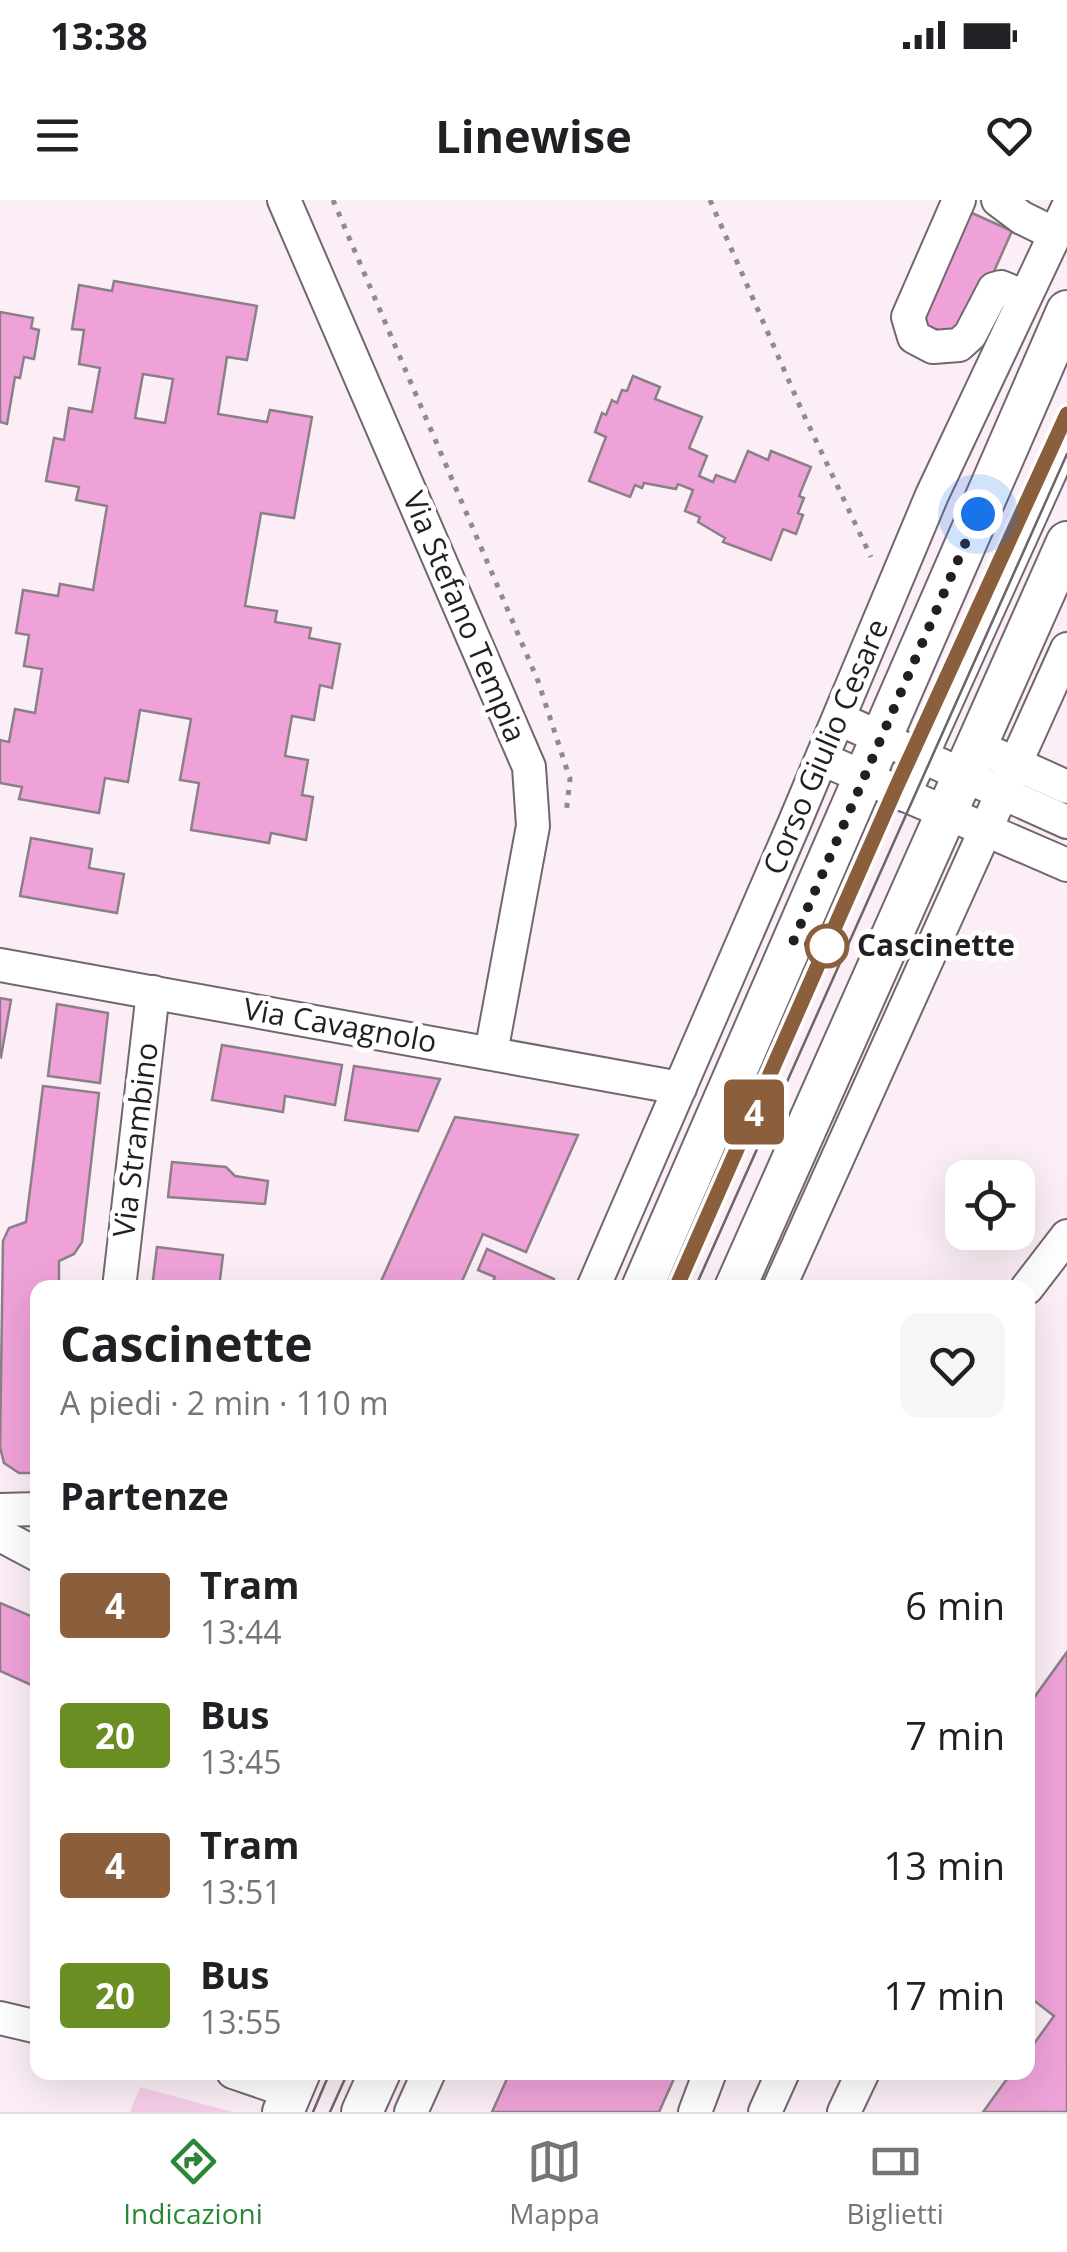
<!DOCTYPE html>
<html lang="it">
<head>
<meta charset="utf-8">
<style>
  :root { --surface:#fff; --page:#f6f6f6; --text:#202124; --muted:#757577; --line:#e0e0e0; --accent:#2b8738 }
  body { margin:0; font-family:"Open Sans",sans-serif; background:var(--page); color:var(--text); height:100vh; display:flex; flex-direction:column; font-size:38px; white-space:nowrap }
  * { box-sizing:border-box; margin:0 }
  p { font-size:32px; color:var(--muted) }
  .icon { flex:none; width:55px; height:55px; fill:none; stroke:currentColor; stroke-width:2; stroke-linecap:round; stroke-linejoin:round }
  .map { position:relative; flex:1; overflow:hidden }
  .sheet { position:absolute; left:30px; top:1080px; width:1005px; height:800px; display:flex; flex-direction:column; background:var(--surface); border-radius:20px; box-shadow:0 10px 40px #0002 }
  .sheet>* { flex:none }
  .badge { padding:0 20px; border-radius:8px; font-size:35px; line-height:65px }
  .buttons { position:absolute; left:945px; top:960px; display:grid; gap:20px }
  .buttons a { display:grid; place-items:center; width:90px; height:90px; border-radius:20px; background:var(--surface); box-shadow:0 10px 40px #0002; font-size:50px }
  .you { position:absolute; width:50px; height:50px; margin:-25px; border:8px solid #fff; border-radius:50%; background:#1a73e8; box-shadow:0 0 0 15px #1a73e833 }
  .map>.badge { position:absolute; translate:-50% -50%; box-shadow:0 0 0 5px #fff }
  h2 { padding:0 30px; font-size:38px; line-height:90px }
  .round { display:grid; place-items:center; flex:none; width:105px; height:105px; border-radius:20px; background:var(--page) }
  .headline { display:flex; align-items:center; justify-content:space-between; height:170px; padding:0 30px }
  h1 { font-size:48px; font-weight:700; line-height:75px }
  ul { padding:0; list-style:none }
  li { display:flex; align-items:center; gap:30px; height:130px; padding:0 30px }
  li div { flex:1 }
  li b { display:block; font-size:38px }
  li em { font-style:normal }
  li .badge { min-width:110px; font-weight:700; text-align:center }
  .status { display:flex; justify-content:space-between; align-items:center; height:70px; padding:0 50px; background:var(--surface); direction:ltr }
  .status svg { height:28px; fill:currentColor }
  header { display:flex; justify-content:space-between; align-items:center; height:130px; padding:0 30px; background:var(--surface); font-size:45px; font-weight:700 }
  .dock { display:flex; justify-content:space-around; align-items:center; height:140px; border-top:2px solid var(--line); background:var(--surface); font-size:28px; color:var(--muted) }
  .dock a { display:grid; justify-items:center; gap:5px }
  .dock .active { color:var(--accent) }
  .map>svg:first-child { display:block }
  .green { fill:#f7cfea }
  .building { fill:#efa2d8; stroke:#8c8088; stroke-width:2.5; fill-rule:evenodd }
  .lines { fill:none; stroke-linecap:round; stroke-linejoin:round }
  .minor-casing { stroke:#72676f; stroke-width:36 }
  .major-casing { stroke:#72676f; stroke-width:44 }
  .path { stroke:#92898f; stroke-width:5; stroke-dasharray:5 8; stroke-linecap:butt }
  .minor { stroke:#fff; stroke-width:32 }
  .major { stroke:#fff; stroke-width:40 }
  .tram { stroke:#6d656a; stroke-width:2.5 }
  .line-casing { stroke:#fff; stroke-width:22 }
  .line { stroke:#8b5e3c; stroke-width:15 }
  .walk { stroke:#231e21; stroke-width:10; stroke-dasharray:0 18 }
  .stop-dot { fill:#fff; stroke:#8b5e3c; stroke-width:5 }
  .labels { text-anchor:middle; stroke-width:10; stroke-linejoin:round; paint-order:stroke }
  .street-label { font-size:30px; fill:#231e21; stroke:#fff }
  .stop-label { font-size:30px; font-weight:bold; fill:#231e21; stroke:#fff; text-anchor:start }
</style>
</head>
<body>
<div class="status"><b>13:38</b><svg viewBox="0 0 49 12"><path d="M0 12V9h3v3zM5 12V6h3v6zM10 12V3h3v9zM15 12V0h3v12zM26 1h20v11H26zM47 4h2v5h-2z"/></svg></div>
<header><svg class="icon" aria-label="menu" viewBox="0 0 24 24"><path d="M4 6h16M4 12h16M4 18h16"/></svg>Linewise<svg class="icon" aria-label="heart" viewBox="0 0 24 24"><path d="M12 20l-8-8c-3-5 5-10 8-4 3-6 11-1 8 4z"/></svg></header>
<div class="map">
<svg width="1067" height="1912" viewBox="0 0 1067 1912">
  <rect width="100%" height="100%" fill="#fbeef6"/>
  <path class="green" d="M140,1887L232,1912H130Z"/>
  <g class="building">
    <path d="M954,5L1012,31L963,141L905,116Z"/>
    <path d="M114,81L257,106L247,160L227,157L218,214L267,222L270,210L312,217L294,318L261,313L245,406L277,411L275,422L311,428L309,438L340,444L332,488L320,485L314,520L292,516L285,556L308,560L302,595L313,597L306,640L271,633L269,643L191,630L199,583L180,580L191,519L140,510L128,582L105,578L99,613L19,599L22,587L0,583V540L9,542L15,509L35,513L42,469L24,466L29,435L16,433L23,390L58,396L60,384L93,390L107,306L76,300L79,287L46,281L54,238L64,240L69,208L92,212L100,168L79,164L84,130L72,129L79,85L112,91ZM143,174L173,179L165,223L135,218Z"/>
    <path d="M0,112L33,118L31,128L39,130L34,159L24,157L20,178L15,177L7,224L0,222Z"/>
    <path d="M633,176L660,187L655,199L702,217L689,248L707,256L699,276L713,282L716,275L735,282L748,251L768,260L771,251L811,267L799,296L804,298L798,313L803,315L796,334L783,329L771,360L723,342L725,338L698,322L700,317L685,311L693,290L678,284L676,289L644,283L642,288L635,285L630,297L589,281L606,237L595,232L602,213L606,215L612,200L617,203L622,190L627,191Z"/>
    <path d="M31,638L92,649L89,668L124,674L117,713L20,696Z"/>
    <path d="M0,798L11,800L1,857L0,856Z"/>
    <path d="M57,804L108,813L100,883L48,876Z"/>
    <path d="M222,845L342,865L335,905L285,896L283,912L212,900Z"/>
    <path d="M354,866L440,879L418,931L345,920Z"/>
    <path d="M43,886L99,893L82,1042L74,1054L59,1061V1088H38V1273H19L4,1263L0,1247L3,1041L9,1028L26,1022Z"/>
    <path d="M455,917L578,935L526,1052L483,1034L459,1088H378Z"/>
    <path d="M172,962L226,967L235,976L268,981L265,1004L168,997Z"/>
    <path d="M157,1047L223,1055L219,1088H152Z"/>
    <path d="M487,1049L554,1079L551,1088H490L495,1077L478,1070Z"/>
    <path d="M0,1403L38,1419V1488L0,1471Z"/>
    <path d="M1067,1452V1912H983L1012,1872H1028V1852L1054,1816L1028,1796V1506Z"/>
    <path d="M510,1872H677L659,1912H492Z"/>
  </g>
  <g class="lines">
    <g class="minor-casing">
      <g id="minor">
        <path d="M284,0L529,567L533,626L491,853"/>
        <path d="M959,0L908,117L914,137L933,147L959,145L970,135L994,89L1001,87L1025,97"/>
        <path d="M998,0L1022,18L1055,34"/>
        <path d="M839,519L1067,622"/>
        <path d="M994,554L1067,587"/>
        <path d="M822,559L1067,665"/>
        <path d="M904,595L1067,235"/>
        <path d="M0,765L680,888"/>
        <path d="M119,1088L153,792"/>
        <path d="M593,1088L794,624L932,295L1067,9"/>
        <path d="M779,1088L1067,449"/>
        <path d="M1027,1088L1067,1036"/>
        <path d="M0,1310L38,1309"/>
        <path d="M0,1335L38,1355"/>
        <path d="M0,1818L38,1827"/>
        <path d="M233,1872L291,1892"/>
        <path d="M411,1912L429,1872"/>
        <path d="M695,1912L710,1872"/>
        <path d="M765,1912L783,1872"/>
        <path d="M844,1912L863,1872"/>
      </g>
    </g>
    <g class="major-casing">
      <g id="major">
        <path d="M642,1088L1067,111"/>
        <path d="M735,1088L1067,342"/>
        <path d="M283,1912L300,1872"/>
        <path d="M362,1912L380,1872"/>
      </g>
    </g>
    <g class="path">
      <path d="M333,0L538,481L570,579L566,614"/>
      <path d="M710,0L802,211L871,357"/>
    </g>
    <use href="#minor" class="minor"/>
    <use href="#major" class="major"/>
    <g class="tram">
      <path d="M676,1088L895,591L1067,214"/>
      <path d="M695,1088L1067,254"/>
      <path d="M313,1912L330,1872"/>
      <path d="M330,1912L348,1872"/>
    </g>
  </g>
  <g class="lines">
    <g class="line-casing">
      <path id="line" d="M676,1088L895,590L1067,214"/>
    </g>
    <use href="#line" class="line"/>
    <path class="walk" d="M827,746L793,742L978,314"/>
  </g>
  <circle class="stop-dot" cx="827" cy="746" r="20"/>
  <g class="labels">
    <g class="street-label">
      <text transform="translate(464 417) rotate(67)" y="10">Via Stefano Tempia</text>
      <text transform="translate(826 547) rotate(-67)" y="10">Corso Giulio Cesare</text>
      <text transform="translate(340 826) rotate(10)" y="10">Via Cavagnolo</text>
      <text transform="translate(136 940) rotate(-83)" y="10">Via Strambino</text>
    </g>
    <g class="stop-label">
      <text x="857" y="756">Cascinette</text>
    </g>
  </g>
</svg>
<div class="buttons">
<a><svg class="icon" aria-label="locate" viewBox="0 0 24 24"><circle cx="12" cy="12" r="6"/><path d="M12 2v4M12 18v4M2 12h4M18 12h4"/></svg></a>
</div>
<div class="you" style="left:978px;top:314px"></div>
<b class="badge" style="left:754px;top:912px;background:#8b5e3c;color:#fff">4</b>
<section class="sheet">
<div class="headline"><div><h1>Cascinette</h1><p>A piedi · 2 min · 110 m</p></div><a class="round"><svg class="icon" aria-label="heart" viewBox="0 0 24 24"><path d="M12 20l-8-8c-3-5 5-10 8-4 3-6 11-1 8 4z"/></svg></a></div>
<h2>Partenze</h2>
<ul>
<li><span class="badge" style="background:#8b5e3c;color:#fff">4</span><div><b>Tram</b><p>13:44</p></div><em>6 min</em></li>
<li><span class="badge" style="background:#6b8e23;color:#fff">20</span><div><b>Bus</b><p>13:45</p></div><em>7 min</em></li>
<li><span class="badge" style="background:#8b5e3c;color:#fff">4</span><div><b>Tram</b><p>13:51</p></div><em>13 min</em></li>
<li><span class="badge" style="background:#6b8e23;color:#fff">20</span><div><b>Bus</b><p>13:55</p></div><em>17 min</em></li>
</ul>
</section>
</div>
<nav class="dock">
<a class="active"><svg class="icon" aria-label="directions" viewBox="0 0 24 24"><path d="M12 3l9 9-9 9-9-9zM9 14v-3h6M13 9l2 2-2 2"/></svg>Indicazioni</a>
<a><svg class="icon" aria-label="map" viewBox="0 0 24 24"><path d="M3 6l6-2 6 2 6-2v14l-6 2-6-2-6 2zM9 4v14M15 6v14"/></svg>Mappa</a>
<a><svg class="icon" aria-label="tickets" viewBox="0 0 24 24"><path d="M3 7h18v10H3zM15 7v10"/></svg>Biglietti</a>
</nav>
</body>
</html>
